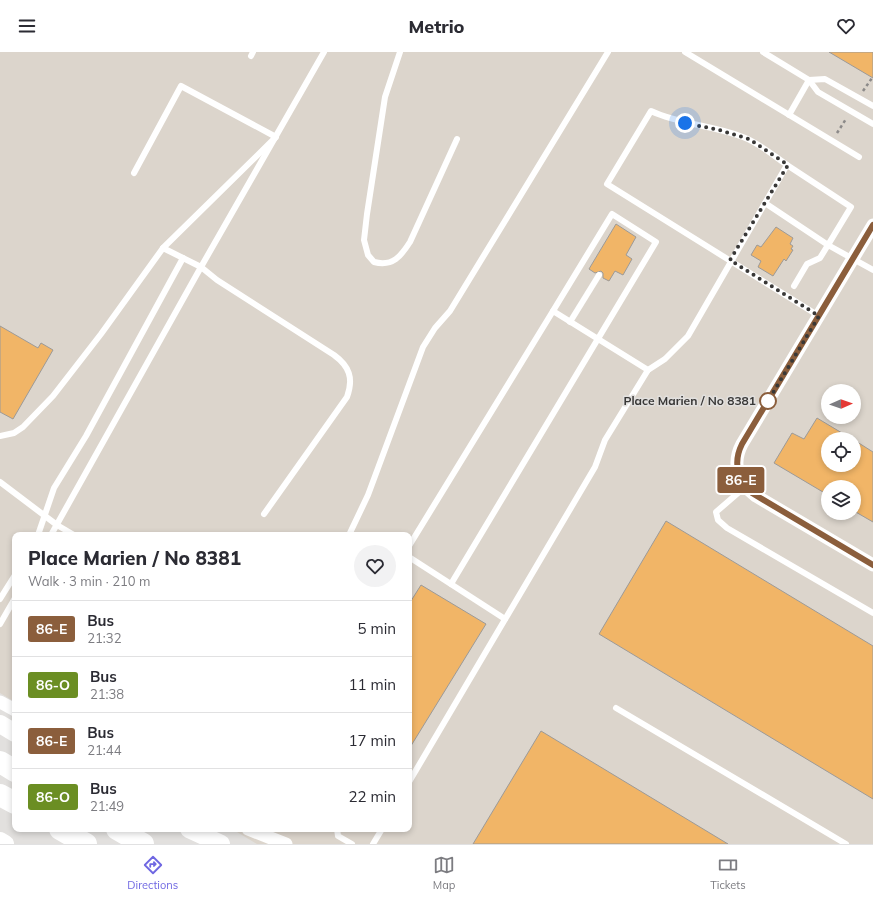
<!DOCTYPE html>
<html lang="en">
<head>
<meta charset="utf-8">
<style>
  :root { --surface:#fff; --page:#f2f2f3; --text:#2b2b33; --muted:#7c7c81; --line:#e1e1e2; --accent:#6f67e2 }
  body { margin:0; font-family:Mulish,sans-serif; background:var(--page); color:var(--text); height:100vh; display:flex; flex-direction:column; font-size:15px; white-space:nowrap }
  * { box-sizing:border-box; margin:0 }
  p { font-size:13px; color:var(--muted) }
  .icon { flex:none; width:22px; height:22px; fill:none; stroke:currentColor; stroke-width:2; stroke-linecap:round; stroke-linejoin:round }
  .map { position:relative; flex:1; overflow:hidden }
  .side { position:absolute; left:12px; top:480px; width:400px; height:300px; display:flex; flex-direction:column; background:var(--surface); border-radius:8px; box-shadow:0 2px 6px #0003 }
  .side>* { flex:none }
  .badge { padding:0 8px; border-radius:3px; font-size:14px; line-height:26px }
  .needle { width:26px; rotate:88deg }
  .tools { position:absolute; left:821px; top:332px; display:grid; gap:8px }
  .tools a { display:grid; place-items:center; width:40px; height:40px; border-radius:50%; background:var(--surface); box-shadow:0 2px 6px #0003; font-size:20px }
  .you { position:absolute; width:20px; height:20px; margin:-10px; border:3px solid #fff; border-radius:50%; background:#1a73e8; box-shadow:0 0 0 6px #1a73e833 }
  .map>.badge { position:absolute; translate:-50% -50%; box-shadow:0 0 0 2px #fff }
  .round { display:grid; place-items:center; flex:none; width:42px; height:42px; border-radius:21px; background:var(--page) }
  .head { display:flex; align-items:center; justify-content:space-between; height:68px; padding:0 16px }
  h1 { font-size:19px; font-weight:800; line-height:30px }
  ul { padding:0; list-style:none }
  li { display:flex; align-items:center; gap:12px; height:56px; padding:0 16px; border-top:1px solid var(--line) }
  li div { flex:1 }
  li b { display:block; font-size:15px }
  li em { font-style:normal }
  li .badge { min-width:44px; font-weight:700; text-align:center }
  header { display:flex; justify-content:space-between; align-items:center; height:52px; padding:0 16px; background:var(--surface); font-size:18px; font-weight:800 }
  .tabs { display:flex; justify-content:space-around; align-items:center; height:56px; border-top:1px solid var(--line); background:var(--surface); font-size:11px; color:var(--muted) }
  .tabs a { display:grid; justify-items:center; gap:2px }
  .tabs .on { color:var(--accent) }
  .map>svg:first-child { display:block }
  .built { fill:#dcd5cc; fill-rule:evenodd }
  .building { fill:#f1b567; stroke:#9c9a98 }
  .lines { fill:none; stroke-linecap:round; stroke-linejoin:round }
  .path { stroke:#8c8a89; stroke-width:2.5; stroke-dasharray:3 3; stroke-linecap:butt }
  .service { stroke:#fff; stroke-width:6 }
  .minor { stroke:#fff; stroke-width:13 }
  .secondary { stroke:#fff; stroke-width:18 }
  .motorway { stroke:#fff; stroke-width:22 }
  .line-casing { stroke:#fff; stroke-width:9 }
  .line { stroke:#8b5e3c; stroke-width:6 }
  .walk { stroke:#393837; stroke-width:4; stroke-dasharray:0 7.2 }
  .stop-dot { fill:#fff; stroke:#8b5e3c; stroke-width:2 }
  .labels { text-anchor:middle; stroke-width:3; stroke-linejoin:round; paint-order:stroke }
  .stop-label { font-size:12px; font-weight:bold; fill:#393837; stroke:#e2e0de; text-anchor:end }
</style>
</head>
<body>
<header><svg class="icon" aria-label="menu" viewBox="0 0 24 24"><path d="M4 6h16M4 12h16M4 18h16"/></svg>Metrio<svg class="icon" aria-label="heart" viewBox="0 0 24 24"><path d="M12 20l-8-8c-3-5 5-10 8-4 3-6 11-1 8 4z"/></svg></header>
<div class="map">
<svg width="873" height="792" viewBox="0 0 873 792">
  <rect width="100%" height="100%" fill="#e2e0de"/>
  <path class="built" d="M0,0H873V792H257L232,777H409V483H15V650L0,641ZM828,339H854V365H828ZM828,387H854V413H828ZM828,435H854V461H828Z"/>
  <g class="building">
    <path d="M829,0H873V26Z"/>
    <path d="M616,172L636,185L626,203L632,207L623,223L615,219L609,229L603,226V221L601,219L595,221L589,217Z"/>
    <path d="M776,175L793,186L790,192L793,194L791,197L793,198L786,209L784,207L773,224L758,215L761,209L751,203L757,193L761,195Z"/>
    <path d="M0,274L38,296L41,291L53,298L13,367L0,360Z"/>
    <path d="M817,366L852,387H828V413H854V388L873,400V470L854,459V435H828V443L774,411L792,381L804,387Z"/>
    <path d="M666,469L873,594V747L599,582Z"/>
    <path d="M421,533L486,572L409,697V552Z"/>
    <path d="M541,679L728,792H473Z"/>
  </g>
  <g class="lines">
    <g class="path">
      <path d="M863,39L872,26"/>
      <path d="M837,81L846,67"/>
    </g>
    <g class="service">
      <path d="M400,0L385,45L367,162L364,188L368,203L374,210C393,215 401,204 410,190L457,87"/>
      <path d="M685,0L859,105"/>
      <path d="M763,0L809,28L818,40L873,72"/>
      <path d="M251,4L253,0"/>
      <path d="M809,28L825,27L873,54"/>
      <path d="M789,63L809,28"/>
      <path d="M134,121L181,34L276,85L163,196"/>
      <path d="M765,151L828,193L851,155L787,113"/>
      <path d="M794,234L807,212L820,206L828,193L873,218"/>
      <path d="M570,270L599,223"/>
      <path d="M0,384L14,381L23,375L53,344L101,282L163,196L201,215L51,483"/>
      <path d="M0,430L57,473L74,483"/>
      <path d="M745,435L716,460L718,468L727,476L873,561"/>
      <path d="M264,462L347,345C354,326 349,314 334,303L217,228L201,215L324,0"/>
      <path d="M38,483L54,436L86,384L183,206"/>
      <path d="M349,483L368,443L423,295L435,276L450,259L608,0"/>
      <path d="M409,494L553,259L648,318"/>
      <path d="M409,505L505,567"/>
      <path d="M451,532L656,190L612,162L553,259"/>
      <path d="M0,547L15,523"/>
      <path d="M0,572L15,546"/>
      <path d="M616,656L846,792"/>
      <path d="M409,730L595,415L605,388L648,318L665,307L688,284L787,113C773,103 759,91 743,85C713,73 681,73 651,59L607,132C678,176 748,220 819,264"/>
      <path d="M337,777L338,784L352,792"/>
      <path d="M373,792L382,777"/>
    </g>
    <g class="minor">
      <path d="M873,173L742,392C731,413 739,431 756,444L873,513"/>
      <path d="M0,650L15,658"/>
      <path d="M248,777L286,792"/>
    </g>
    <g class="secondary">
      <path d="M0,672L15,681"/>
      <path d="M189,777L221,792"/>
      <path d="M0,789L5,792"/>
    </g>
    <g class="motorway">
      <path d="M0,710L15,719"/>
      <path d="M0,743L15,751"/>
      <path d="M60,777L86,792"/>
      <path d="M117,777L143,792"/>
    </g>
  </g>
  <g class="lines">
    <g class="line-casing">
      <path id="line" d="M873,173L742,392C733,410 737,428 752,441L873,513"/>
    </g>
    <use href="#line" class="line"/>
    <path class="walk" d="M685,71L719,78L749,87L788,113L730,208L819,264L768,349"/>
  </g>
  <circle class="stop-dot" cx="768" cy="349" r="8"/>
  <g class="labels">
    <g class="stop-label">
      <text x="756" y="353">Place Marien / No 8381</text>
    </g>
  </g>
</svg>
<div class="tools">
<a><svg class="needle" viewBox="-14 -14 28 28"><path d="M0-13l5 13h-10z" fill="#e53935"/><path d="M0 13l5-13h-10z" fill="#7c7c81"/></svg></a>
<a><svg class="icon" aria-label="locate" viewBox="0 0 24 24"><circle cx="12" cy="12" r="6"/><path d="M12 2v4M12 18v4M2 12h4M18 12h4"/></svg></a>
<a><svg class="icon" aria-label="layers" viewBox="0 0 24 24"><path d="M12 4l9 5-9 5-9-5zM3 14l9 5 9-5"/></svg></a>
</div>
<div class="you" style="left:685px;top:71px"></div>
<b class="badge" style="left:741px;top:428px;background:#8b5e3c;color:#fff">86-E</b>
<section class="side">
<div class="head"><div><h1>Place Marien / No 8381</h1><p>Walk · 3 min · 210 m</p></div><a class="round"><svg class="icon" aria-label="heart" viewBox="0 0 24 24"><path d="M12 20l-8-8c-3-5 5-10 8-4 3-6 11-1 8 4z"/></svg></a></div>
<ul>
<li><span class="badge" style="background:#8b5e3c;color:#fff">86-E</span><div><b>Bus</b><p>21:32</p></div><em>5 min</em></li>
<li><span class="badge" style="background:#6b8e23;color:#fff">86-O</span><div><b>Bus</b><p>21:38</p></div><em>11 min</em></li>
<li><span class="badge" style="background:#8b5e3c;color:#fff">86-E</span><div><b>Bus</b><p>21:44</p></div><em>17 min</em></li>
<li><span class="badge" style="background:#6b8e23;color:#fff">86-O</span><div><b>Bus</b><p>21:49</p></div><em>22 min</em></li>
</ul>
</section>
</div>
<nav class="tabs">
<a class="on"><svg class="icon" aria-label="directions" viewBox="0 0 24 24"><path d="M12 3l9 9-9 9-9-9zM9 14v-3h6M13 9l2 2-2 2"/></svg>Directions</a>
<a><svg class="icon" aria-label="map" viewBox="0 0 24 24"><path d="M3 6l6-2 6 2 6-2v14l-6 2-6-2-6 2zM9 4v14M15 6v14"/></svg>Map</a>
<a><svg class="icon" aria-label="tickets" viewBox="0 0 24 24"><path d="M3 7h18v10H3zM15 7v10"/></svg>Tickets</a>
</nav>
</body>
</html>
